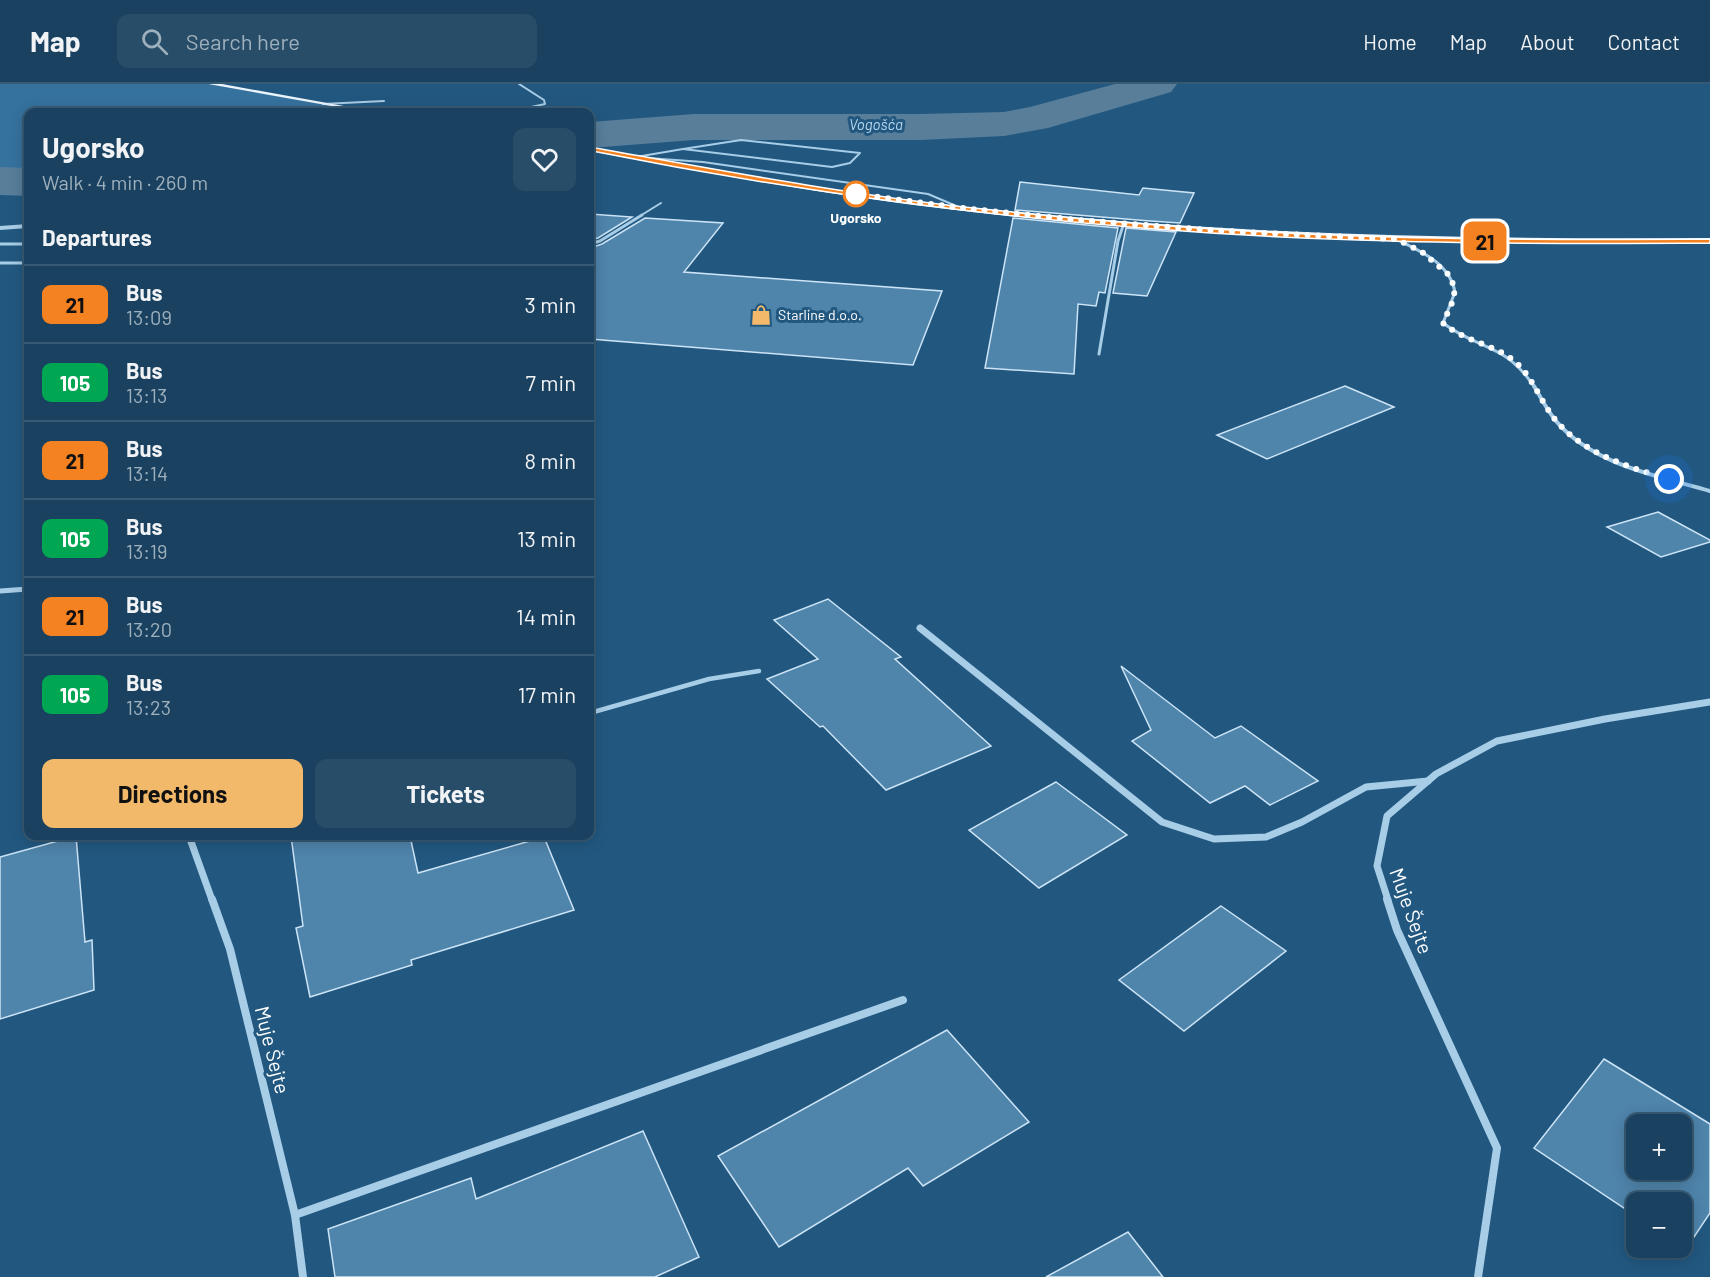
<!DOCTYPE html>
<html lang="en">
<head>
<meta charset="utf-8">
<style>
  :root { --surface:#1a4260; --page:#274d69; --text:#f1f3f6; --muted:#9fb0bd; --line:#385b75; --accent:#f3b96b }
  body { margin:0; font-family:Barlow,sans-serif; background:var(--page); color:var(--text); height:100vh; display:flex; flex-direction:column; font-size:22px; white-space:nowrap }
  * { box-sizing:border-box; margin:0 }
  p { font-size:20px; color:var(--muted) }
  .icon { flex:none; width:33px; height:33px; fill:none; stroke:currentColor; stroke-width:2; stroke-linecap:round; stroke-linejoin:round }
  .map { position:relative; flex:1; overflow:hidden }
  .drawer { position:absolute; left:24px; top:24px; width:570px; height:732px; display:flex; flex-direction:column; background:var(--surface); border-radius:12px; box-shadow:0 3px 15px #0003,0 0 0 2px var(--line) }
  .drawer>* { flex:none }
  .badge { padding:0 12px; border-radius:9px; font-size:21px; line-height:39px }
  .fabs { position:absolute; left:1626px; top:1030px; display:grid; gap:12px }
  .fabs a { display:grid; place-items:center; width:66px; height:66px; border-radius:12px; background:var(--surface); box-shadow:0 3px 15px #0003,0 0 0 2px var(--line); font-size:30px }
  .you { position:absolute; width:30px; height:30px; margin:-15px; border:4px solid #fff; border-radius:50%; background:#1a73e8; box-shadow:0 0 0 9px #1a73e833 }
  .map>.badge { position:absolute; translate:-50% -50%; box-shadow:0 0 0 3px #fff }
  h2 { padding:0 18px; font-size:22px; line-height:54px }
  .round { display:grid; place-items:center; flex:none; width:63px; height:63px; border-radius:12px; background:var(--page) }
  .summary { display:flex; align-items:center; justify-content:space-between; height:102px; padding:0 18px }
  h1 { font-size:28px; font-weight:700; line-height:45px }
  .action { display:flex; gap:12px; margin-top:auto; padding:12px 18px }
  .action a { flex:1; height:69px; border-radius:12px; background:var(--accent); color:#111; font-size:24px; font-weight:700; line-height:69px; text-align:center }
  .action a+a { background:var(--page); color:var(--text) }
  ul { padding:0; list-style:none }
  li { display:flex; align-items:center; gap:18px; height:78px; padding:0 18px; border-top:2px solid var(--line) }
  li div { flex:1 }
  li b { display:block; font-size:22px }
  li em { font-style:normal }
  li .badge { min-width:66px; font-weight:700; text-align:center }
  header { display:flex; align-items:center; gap:36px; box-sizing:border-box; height:84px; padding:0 30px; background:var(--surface); border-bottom:2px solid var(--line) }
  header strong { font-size:28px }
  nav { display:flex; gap:33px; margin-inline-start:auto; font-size:21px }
  .search { width:420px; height:54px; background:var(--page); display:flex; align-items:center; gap:15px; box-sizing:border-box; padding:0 21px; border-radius:12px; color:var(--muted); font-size:22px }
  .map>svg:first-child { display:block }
  .green { fill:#36729e }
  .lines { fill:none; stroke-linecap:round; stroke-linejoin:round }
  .river { fill:#587e9a; fill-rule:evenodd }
  .building { fill:#4f84ab; stroke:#cce4f6; stroke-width:1.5; fill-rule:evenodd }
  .lane-far3 { stroke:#a8cde7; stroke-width:2 }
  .lane-far2 { stroke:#a8cde7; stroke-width:3 }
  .lane-far1 { stroke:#a8cde7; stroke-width:4 }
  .lane { stroke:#a8cde7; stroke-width:4.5 }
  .street-far3 { stroke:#a8cde7; stroke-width:4 }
  .street-far2 { stroke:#a8cde7; stroke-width:5 }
  .street-far1 { stroke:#a8cde7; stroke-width:7 }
  .street { stroke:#a8cde7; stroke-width:8 }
  .primary { fill:#eaf4fd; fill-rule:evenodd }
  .line { fill:#f58220; stroke:#fff; stroke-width:1.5 }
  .walk { stroke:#fff; stroke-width:6; stroke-dasharray:0 10.8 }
  .stop-dot { fill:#fff; stroke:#f58220; stroke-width:3 }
  .labels { text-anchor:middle; stroke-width:6; stroke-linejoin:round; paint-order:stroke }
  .far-stop-label { font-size:14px; font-weight:bold; fill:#fff; stroke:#225880 }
  .far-poi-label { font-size:14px; fill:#fff; stroke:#225880; text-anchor:start }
  .far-water-label { font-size:15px; font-style:italic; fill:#b4d7ef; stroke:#225880 }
  .near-street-label { font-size:20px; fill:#fff; stroke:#225880 }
</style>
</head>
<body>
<header>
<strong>Map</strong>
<div class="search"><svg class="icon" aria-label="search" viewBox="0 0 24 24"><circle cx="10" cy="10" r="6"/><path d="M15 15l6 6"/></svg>Search here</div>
<nav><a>Home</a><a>Map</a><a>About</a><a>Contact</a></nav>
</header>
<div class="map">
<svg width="1710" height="1193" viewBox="0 0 1710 1193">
  <rect width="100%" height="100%" fill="#225880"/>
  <path class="green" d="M0,0H206L382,28H28V98L0,97Z"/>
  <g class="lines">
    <g class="river">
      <path d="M1115,0H1177L1171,8L1048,44L1004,52L921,56H694L590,64V38L694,30H921L1004,28L1030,23Z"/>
      <path d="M0,83L28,84V112L0,111Z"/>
    </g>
  </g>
  <g class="building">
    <path d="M1020,98L1139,111L1143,104L1194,109L1180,139L1150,137L1015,126Z"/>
    <path d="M590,130L632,133L598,154L590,156Z"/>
    <path d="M645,134L723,139L684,188L942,207L913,281L590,255V164L602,160Z"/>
    <path d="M1013,134L1118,144L1105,209L1099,208L1096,222L1078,220L1074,290L985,284Z"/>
    <path d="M1126,144L1176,148L1147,212L1113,209Z"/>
    <path d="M1345,302L1394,323L1267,375L1217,351Z"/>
    <path d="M1658,428L1710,456V458L1661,473L1607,443Z"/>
    <path d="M828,515L901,573L895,575L991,662L886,706L823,642L820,643L767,595L818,575L774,536Z"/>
    <path d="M1121,582L1215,654L1241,642L1318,697L1270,721L1245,702L1210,719L1132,657L1151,646Z"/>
    <path d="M1056,698L1127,751L1039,804L969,746Z"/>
    <path d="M76,752L85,858L92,856L94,906L0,935V773Z"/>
    <path d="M291,752H410L418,789L544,753L574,826L411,876L412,881L310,913L296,844L303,842Z"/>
    <path d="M1221,822L1286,867L1184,947L1119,896Z"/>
    <path d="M947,946L1029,1038L923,1102L908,1084L779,1163L718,1072Z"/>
    <path d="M1604,975L1710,1040V1129L1686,1165L1682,1162V1119H1636V1132L1534,1064ZM1636,1041H1682V1086H1636Z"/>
    <path d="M643,1047L699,1173L655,1193H335L328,1145L471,1094L476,1115Z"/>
    <path d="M1128,1148L1163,1193H1046Z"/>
  </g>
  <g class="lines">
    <g class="lane-far3">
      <path d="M323,20L384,17"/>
      <path d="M429,23L445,28"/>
      <path d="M508,28L545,20L544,16L519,0"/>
      <path d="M741,56L860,69L850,79L832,83L683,65Z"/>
      <path d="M636,73L683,65"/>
      <path d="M648,74L703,78L928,110L961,124"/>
      <path d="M640,132L661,119"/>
    </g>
    <g class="lane-far2">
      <path d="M1396,155C1420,167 1450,179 1455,208L1443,239C1480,267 1505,258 1535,304"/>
      <path d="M0,160H28"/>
      <path d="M590,160L600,157L642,131"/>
      <path d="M0,179H28"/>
      <path d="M1099,270L1118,157L1124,139"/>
    </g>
    <path class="lane-far1" d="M1534,302C1541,314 1547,326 1556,337C1593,381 1658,392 1710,407"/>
    <path class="lane" d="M590,629L709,595L759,587"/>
    <path class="street-far3" d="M0,144L28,142"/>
    <path class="street-far2" d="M0,507L28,505"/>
    <g class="street-far1">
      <path d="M920,544L1162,738L1214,755L1266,753L1302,738L1366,703L1428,697"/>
      <path d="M189,752L212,816"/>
      <path d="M1388,816L1377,782L1387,732L1436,690L1497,657L1605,635L1710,618"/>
    </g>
    <g class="street">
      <path d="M212,815L230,865L295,1131L303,1193"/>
      <path d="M1387,815L1397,846L1497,1064L1478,1193"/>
      <path d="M295,1131L903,916"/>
    </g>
    <g class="primary">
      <path d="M208,0H222L377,28H365Z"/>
      <path d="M590,63C714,86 839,109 964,123C1212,150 1461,156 1710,154V160C1461,161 1212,155 964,127C839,113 714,90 590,67Z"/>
    </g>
  </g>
  <path class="line" d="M590,63C714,85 838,109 964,123C1095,137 1227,148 1359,152C1476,156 1593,156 1710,155V159C1593,160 1476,160 1358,156C1100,148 841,117 587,66Z"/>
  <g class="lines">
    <path class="walk" d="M856,110L962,124L1078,136L1224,147L1396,155L1422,168L1450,192L1455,206L1452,219L1443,239C1462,256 1488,259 1509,273C1532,288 1540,319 1558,339C1586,370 1630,384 1669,395"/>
  </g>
  <defs>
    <g id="shop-bare" transform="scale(1.62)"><path d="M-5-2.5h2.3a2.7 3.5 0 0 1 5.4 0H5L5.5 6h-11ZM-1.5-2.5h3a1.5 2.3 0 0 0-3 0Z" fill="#f3b96b" stroke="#225880" stroke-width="2.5" paint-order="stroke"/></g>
  </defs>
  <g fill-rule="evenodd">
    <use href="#shop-bare" x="761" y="231"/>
  </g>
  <circle class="stop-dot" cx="856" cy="110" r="12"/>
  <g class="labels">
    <g class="far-stop-label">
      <text x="856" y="139">Ugorsko</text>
    </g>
    <g class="far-poi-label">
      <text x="778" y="236">Starline d.o.o.</text>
    </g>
    <g class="far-water-label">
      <text x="876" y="46">Vogošća</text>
    </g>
    <g class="near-street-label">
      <text transform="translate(1411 827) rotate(70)" y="7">Muje Šejte</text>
      <text transform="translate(272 966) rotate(76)" y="7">Muje Šejte</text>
    </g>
  </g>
</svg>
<div class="fabs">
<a>+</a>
<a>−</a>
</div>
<div class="you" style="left:1669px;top:395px"></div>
<b class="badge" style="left:1485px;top:157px;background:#f58220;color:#111">21</b>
<section class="drawer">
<div class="summary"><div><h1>Ugorsko</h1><p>Walk · 4 min · 260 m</p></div><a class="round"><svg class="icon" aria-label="heart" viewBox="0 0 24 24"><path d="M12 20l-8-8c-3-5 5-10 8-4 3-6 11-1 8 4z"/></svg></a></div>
<h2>Departures</h2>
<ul>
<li><span class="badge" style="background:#f58220;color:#111">21</span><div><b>Bus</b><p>13:09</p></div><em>3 min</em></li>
<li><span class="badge" style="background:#00a651;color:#fff">105</span><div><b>Bus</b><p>13:13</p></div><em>7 min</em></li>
<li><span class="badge" style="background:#f58220;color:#111">21</span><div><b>Bus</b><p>13:14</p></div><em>8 min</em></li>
<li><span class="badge" style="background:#00a651;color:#fff">105</span><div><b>Bus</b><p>13:19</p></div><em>13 min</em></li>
<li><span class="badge" style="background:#f58220;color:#111">21</span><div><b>Bus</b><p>13:20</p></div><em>14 min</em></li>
<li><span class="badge" style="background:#00a651;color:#fff">105</span><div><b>Bus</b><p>13:23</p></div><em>17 min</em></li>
</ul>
<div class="action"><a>Directions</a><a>Tickets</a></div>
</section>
</div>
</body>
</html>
